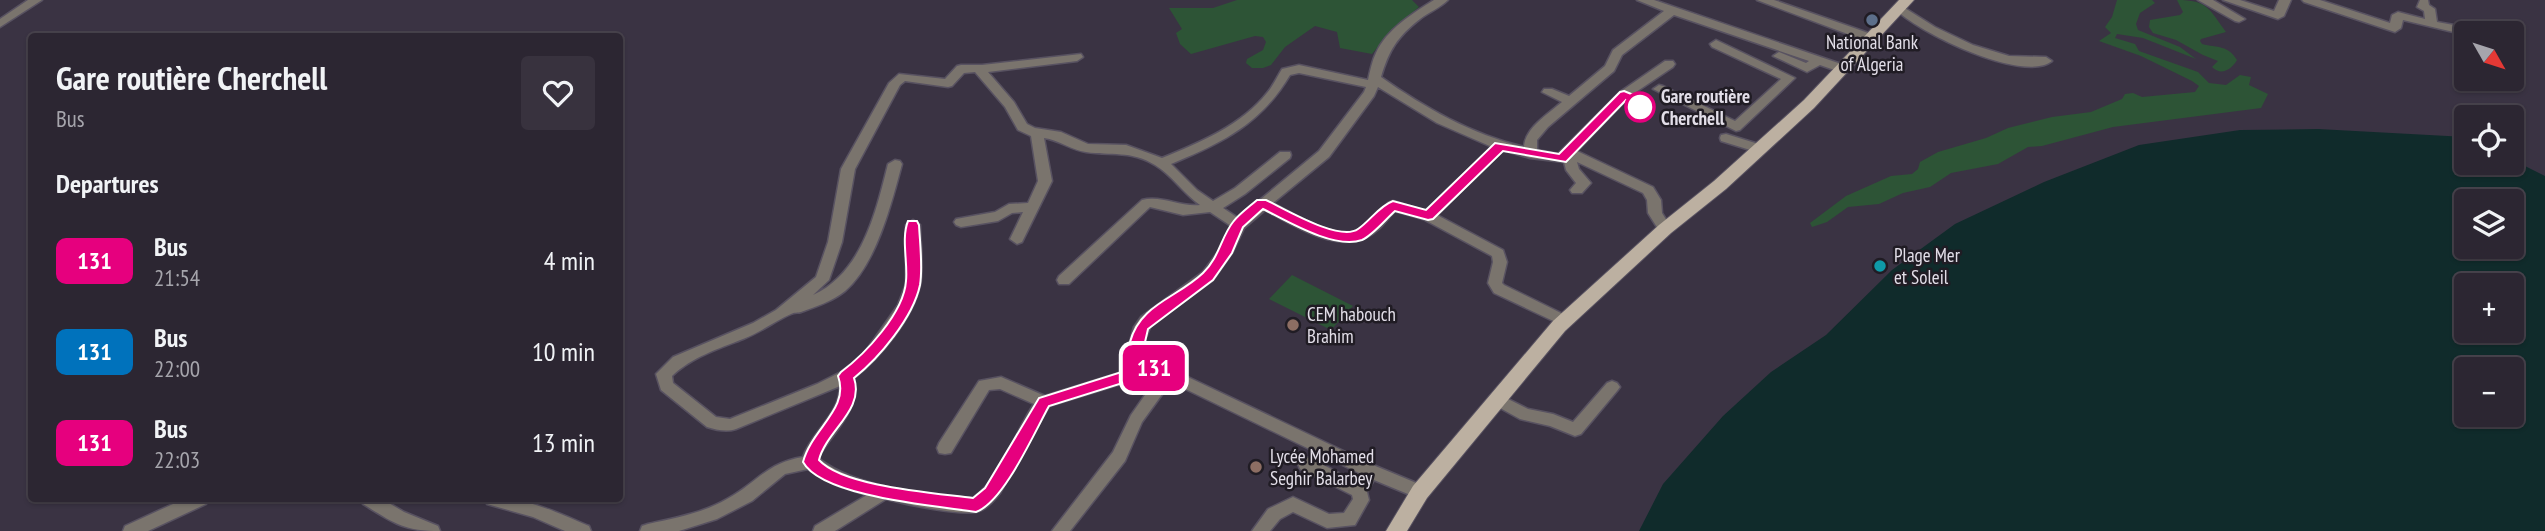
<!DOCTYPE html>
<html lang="en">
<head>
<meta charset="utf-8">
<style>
  :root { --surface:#2c2632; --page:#38323e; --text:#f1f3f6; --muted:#a6a5ac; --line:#48434d }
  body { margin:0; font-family:"PT Sans Narrow",sans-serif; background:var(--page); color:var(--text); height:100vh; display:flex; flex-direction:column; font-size:26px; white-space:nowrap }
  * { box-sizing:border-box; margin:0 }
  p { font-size:23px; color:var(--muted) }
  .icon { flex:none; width:38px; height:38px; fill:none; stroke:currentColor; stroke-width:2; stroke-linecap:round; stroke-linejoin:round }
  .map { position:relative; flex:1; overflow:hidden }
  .sheet { position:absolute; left:28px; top:33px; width:595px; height:469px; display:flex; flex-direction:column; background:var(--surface); border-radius:7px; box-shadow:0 2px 5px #0004,0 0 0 2px var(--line) }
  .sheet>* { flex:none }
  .badge { padding:0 14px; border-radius:10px; font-size:24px; line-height:46px }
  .needle { width:46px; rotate:129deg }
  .controls { position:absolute; left:2454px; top:21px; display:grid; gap:14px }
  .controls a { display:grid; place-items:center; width:70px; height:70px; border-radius:7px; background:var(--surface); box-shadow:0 2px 5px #0004,0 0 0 2px var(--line); font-size:35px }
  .map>.badge { position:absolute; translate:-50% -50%; box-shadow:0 0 0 4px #fff }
  h2 { padding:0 28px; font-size:26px; line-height:63px }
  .round { display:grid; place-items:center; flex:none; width:74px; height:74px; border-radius:7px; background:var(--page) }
  .headline { display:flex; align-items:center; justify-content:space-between; height:119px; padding:0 28px }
  h1 { font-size:33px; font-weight:800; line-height:52px }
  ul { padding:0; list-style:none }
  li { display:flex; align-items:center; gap:21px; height:91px; padding:0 28px }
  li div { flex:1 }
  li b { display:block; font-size:26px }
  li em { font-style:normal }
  li .badge { min-width:77px; font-weight:700; text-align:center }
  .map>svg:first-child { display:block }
  .green { fill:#2d5436 }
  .water { fill:#102b2b; fill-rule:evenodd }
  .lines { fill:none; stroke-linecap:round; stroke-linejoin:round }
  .minor-casing { stroke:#585261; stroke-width:3 }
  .major-casing { stroke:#585261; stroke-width:2 }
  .minor { fill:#7a746d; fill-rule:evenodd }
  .major { fill:#bcb0a1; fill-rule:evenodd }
  .line { fill:#e6007e; stroke:#fff; stroke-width:2 }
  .service-dot { fill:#5c6f8a; stroke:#201c24; stroke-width:2.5 }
  .stop-dot { fill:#fff; stroke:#e6007e; stroke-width:3.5 }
  .culture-dot { fill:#0f9aa8; stroke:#201c24; stroke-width:2.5 }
  .education-dot { fill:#8d6e63; stroke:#201c24; stroke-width:2.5 }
  .labels { text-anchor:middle; stroke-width:5; stroke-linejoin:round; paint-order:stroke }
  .poi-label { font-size:19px; fill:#e2dee8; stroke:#201c24; text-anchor:start }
  .stop-label { font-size:19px; font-weight:bold; fill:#e2dee8; stroke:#201c24; text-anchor:start }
</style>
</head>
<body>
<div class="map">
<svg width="2545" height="531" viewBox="0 0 2545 531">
  <rect width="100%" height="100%" fill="#3a3343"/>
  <g class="green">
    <path d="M1237,0H1412L1419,7L1391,31L1372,54L1340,48L1337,32L1315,26L1285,47L1271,65L1263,68H1252L1246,63L1247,59L1263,50L1266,42L1263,37L1255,36L1191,54L1180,44L1176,33L1182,29L1169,8H1213Z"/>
    <path d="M2117,0H2152L2155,3L2140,13L2136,24L2138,30L2180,47L2196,59L2143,38L2117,34L2115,38L2135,44L2139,51L2198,72L2209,83L2226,85L2240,75L2251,77L2249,85L2268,94L2261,108L2113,127L2042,146L2028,147L1998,164L1951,173L1930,187L1903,193L1879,204L1848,207L1827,222L1812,227L1810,223L1846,196L1891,176L1912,174L1918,169L1920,162L1938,152L1986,138L2008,128L2052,117L2091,112L2122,99L2125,94L2133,93L2142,97L2195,92L2199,86L2192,81L2141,56L2099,41L2111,33L2105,27L2112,17Z"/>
    <path d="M2177,0C2208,0 2209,9 2226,32L2201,39L2200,41L2202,44C2218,48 2228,45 2237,60C2231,70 2221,76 2212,67L2218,61L2203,55L2176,40L2153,33L2149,27L2150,20L2180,15L2183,12Z"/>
    <path d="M1292,275L1353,306L1331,330L1269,299Z"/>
  </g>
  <path class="water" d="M2240,130L2318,129L2466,137V163H2511V159L2545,176V531H1639L1663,484L1723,416L1771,372L1826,335L1892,270L1955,224L2044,182L2139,145ZM2466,201H2511V247H2466ZM2466,285H2511V331H2466ZM2466,369H2511V415H2466Z"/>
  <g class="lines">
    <g class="minor-casing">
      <g id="minor">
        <path d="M28,0H42L0,27V19Z"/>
        <path d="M1434,0H1448C1440,8 1429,12 1420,19C1397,37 1389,50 1381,77C1425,108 1471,134 1524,147C1525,128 1548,114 1562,102L1542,92L1544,89H1552L1569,96L1605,66L1613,50L1664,11L1637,0H1654L1847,66L1849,69L1843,73L1820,65L1807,72L1773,56L1779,52L1806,63L1809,61L1674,15L1622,55L1614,71L1548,127L1537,140V150L1558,154L1620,92L1665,61H1673L1675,64L1673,67L1633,94L1648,103L1644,110H1636L1635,105L1626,100L1577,151L1653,187L1661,200L1662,213L1672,229L1665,234L1660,232L1648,213L1647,200L1643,193L1577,162L1579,169L1591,183L1582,193H1572L1570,190L1576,183L1566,170L1564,162L1530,158L1503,150L1437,215L1503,250L1507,262L1502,283L1504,285L1569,317L1571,321L1569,325L1564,326L1494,293L1488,283L1493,262L1492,256L1423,219L1395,211C1386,220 1379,232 1367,237C1335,253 1293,225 1265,210L1244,228L1232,253L1213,280L1151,325L1144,342L1150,353L1173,370L1373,465L1426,487L1428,492L1426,497L1420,499L1374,480L1367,492L1369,500L1355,525L1327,528L1293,512L1280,519L1270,531H1252L1268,509L1293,497L1329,514L1344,513L1353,499L1352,495L1300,469L1298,464L1300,459L1306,457L1312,459L1356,482L1361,474L1171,382L1142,422L1125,461L1070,531H1052L1113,452L1131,415L1159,375L1156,373L1049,406L1000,493C994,500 988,508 979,511C963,517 905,504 886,499L835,531H813L815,526L867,495L836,485L808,469L785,474L752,501L717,519L679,531H640L642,526L648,524C675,518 703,513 727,499C757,483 766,463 803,457C812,431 840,415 840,386L736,429C727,432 716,430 707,427L661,390L656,374L673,357L753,323L776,310L816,277L828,242L841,169L889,83L899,74L945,79L957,66L961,65H982L1081,54L1083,57L1077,61L988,72L1014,102L1027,124L1035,128L1061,132L1088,144L1126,145L1162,158C1199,143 1242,125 1267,93C1273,86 1277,77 1282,69L1299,65L1368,80C1370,71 1372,61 1376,53C1386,30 1413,13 1434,0ZM975,72L1005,107L1018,130L1031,136L1038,181L1028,203L1009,204L995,212L956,219L954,222L956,225L961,227L998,221L1012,213L1023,212L1010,239L1017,244L1022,242L1052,181L1044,138C1059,140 1071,150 1086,152C1111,156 1131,150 1155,165C1172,175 1184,194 1200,205C1180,207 1161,195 1142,200L1059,276L1057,280L1059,284H1069L1150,207L1183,215L1210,212L1231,226L1221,248L1203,272L1141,317L1134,327L1130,342L1140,361L1145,365L1045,396L1001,377L979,381L939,443L937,448L939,453L945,454L951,453L989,390L1000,389L1034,404C1014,433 1003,477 973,498C925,495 858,488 819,459V456C834,431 860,410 854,378C880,358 913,318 920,285C924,267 920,244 920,225L913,220L906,225V284L898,305L863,355L841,372L817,384L730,419L716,417L673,383L672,376C692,357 718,349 743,339C761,332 775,321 791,314C794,312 798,313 801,312C815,307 833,301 845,291C876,265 892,202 902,164L900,161L895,160L888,164C876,212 862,273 813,295L829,280L842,242L855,169L900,85L905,81L948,87L952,86L964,73ZM1299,73L1366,87L1364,92L1319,151L1238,218L1223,208L1245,194L1290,158L1291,155L1290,152H1280L1235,188L1213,201L1197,190L1171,164C1222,143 1261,124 1290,75ZM1378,87L1437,123L1492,147L1425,211L1393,201L1388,203C1379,211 1371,223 1360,229C1338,242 1293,214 1273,203L1329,157L1374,96Z"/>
        <path d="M1757,0H1774L1877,36L1879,39L1873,43L1869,42Z"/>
        <path d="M2198,0H2213L2245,19L2239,22L2235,21Z"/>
        <path d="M2223,0H2240L2274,11L2279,0H2291L2284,16L2278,19Z"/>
        <path d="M2302,0H2320L2390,23L2392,15L2398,12L2425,19L2424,11L2417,7L2420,0H2428L2429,5L2435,9L2437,22L2476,29L2482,33L2466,35L2403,20L2401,28L2395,32L2304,2Z"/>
        <path d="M1900,5L1935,27L1973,45L2009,56L2046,57L2052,61C2023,84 1917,32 1894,8Z"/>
        <path d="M1716,40L1795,78L1740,130L1736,131L1653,89L1659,85L1663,86L1735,121L1781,79L1712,47L1710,44Z"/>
        <path d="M1726,134L1765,146L1766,149L1760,153L1721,141L1720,138L1721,135Z"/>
        <path d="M1612,381L1617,383L1620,387L1617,391L1581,434L1575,436L1550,426L1520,419L1491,403L1488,399L1491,395L1496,393L1528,409L1553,414L1573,422L1607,383Z"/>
        <path d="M184,499H208L206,504L148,531H123L125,526Z"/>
        <path d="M361,499H382L404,512L438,526L440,531C403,531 394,523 363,504Z"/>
        <path d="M485,499C527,497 551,510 589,526L591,531H565L533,517L487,504Z"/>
      </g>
    </g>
    <g class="major-casing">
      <path id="major" d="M1899,0H1914L1814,108L1726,189L1671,233L1565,331L1427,498L1407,531H1386L1413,486L1553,321L1659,225L1714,181L1804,100Z"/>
    </g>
    <use href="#minor" class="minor"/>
    <use href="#major" class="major"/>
  </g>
  <path class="line" d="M1624,91L1646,100L1648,103L1644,109H1635V104L1626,100L1566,162L1503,151L1433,219L1428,220L1395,211C1386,219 1373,235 1362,240C1335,250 1287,221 1263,209L1243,227L1232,253L1213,280L1148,329L1145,342L1163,367L1161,371L1049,406C1034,433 1004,502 976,512C937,506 822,497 803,462C812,428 850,409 838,376L841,372C865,354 904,313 906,281C908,263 901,238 908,221H917L919,225C920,244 923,267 920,285C913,318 879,358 854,378C865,410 826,431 819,460C844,487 936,493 973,498L985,488L1039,398L1144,365L1130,342C1140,304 1177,298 1203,273C1219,258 1221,237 1233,222C1239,214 1249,207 1257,200H1266C1285,209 1340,242 1358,229C1370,221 1379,206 1393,201L1426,210L1495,143L1559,154L1620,92Z"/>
  <circle class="service-dot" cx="1872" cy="20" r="7"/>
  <circle class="stop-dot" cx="1640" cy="107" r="14"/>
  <circle class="culture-dot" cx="1880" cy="266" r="7"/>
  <g class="education-dot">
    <circle cx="1293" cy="325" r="7"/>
    <circle cx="1256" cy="467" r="7"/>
  </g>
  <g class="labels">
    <g class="poi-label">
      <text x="1872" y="49" text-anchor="middle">National Bank<tspan x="1872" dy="22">of Algeria</tspan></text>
      <text x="1894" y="262">Plage Mer<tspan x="1894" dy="22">et Soleil</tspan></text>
      <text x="1307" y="321">CEM habouch<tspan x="1307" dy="22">Brahim</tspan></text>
      <text x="1270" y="463">Lycée Mohamed<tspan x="1270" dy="22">Seghir Balarbey</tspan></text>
    </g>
    <g class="stop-label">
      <text x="1661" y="103">Gare routière<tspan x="1661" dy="22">Cherchell</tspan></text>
    </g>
  </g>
</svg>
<div class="controls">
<a><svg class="needle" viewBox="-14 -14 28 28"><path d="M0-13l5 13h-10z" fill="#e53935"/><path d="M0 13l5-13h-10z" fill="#a6a5ac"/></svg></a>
<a><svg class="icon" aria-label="locate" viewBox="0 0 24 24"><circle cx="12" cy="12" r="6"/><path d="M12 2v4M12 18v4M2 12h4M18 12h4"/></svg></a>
<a><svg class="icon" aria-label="layers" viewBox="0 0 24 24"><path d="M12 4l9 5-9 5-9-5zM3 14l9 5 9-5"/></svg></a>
<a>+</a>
<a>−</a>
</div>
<b class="badge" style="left:1154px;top:368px;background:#e6007e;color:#fff">131</b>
<section class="sheet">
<div class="headline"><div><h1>Gare routière Cherchell</h1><p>Bus</p></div><a class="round"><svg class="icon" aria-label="heart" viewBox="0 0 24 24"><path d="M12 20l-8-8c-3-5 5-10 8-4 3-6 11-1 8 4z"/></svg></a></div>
<h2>Departures</h2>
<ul>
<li><span class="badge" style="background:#e6007e;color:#fff">131</span><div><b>Bus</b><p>21:54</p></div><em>4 min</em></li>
<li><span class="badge" style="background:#0072bc;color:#fff">131</span><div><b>Bus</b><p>22:00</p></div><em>10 min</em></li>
<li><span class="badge" style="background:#e6007e;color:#fff">131</span><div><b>Bus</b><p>22:03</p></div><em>13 min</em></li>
</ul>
</section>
</div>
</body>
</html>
